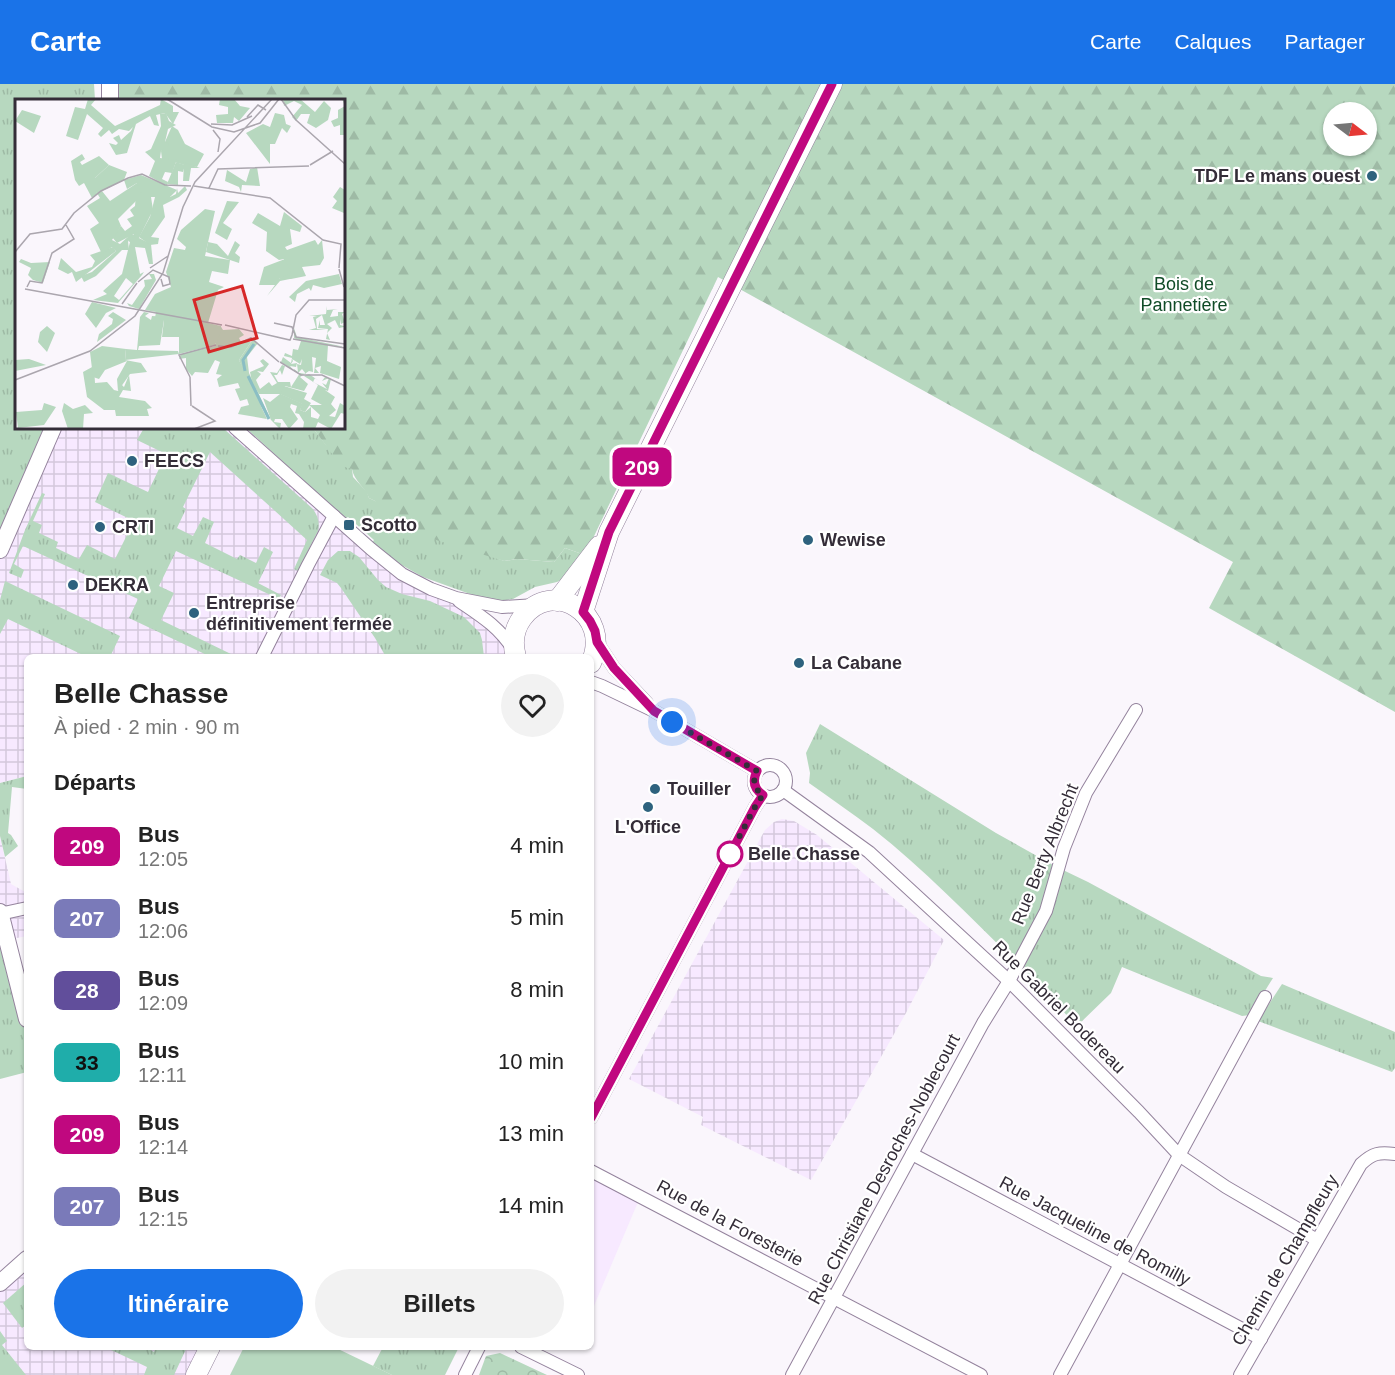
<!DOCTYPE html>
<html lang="fr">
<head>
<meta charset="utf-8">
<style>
  :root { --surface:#fff; --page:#f2f2f2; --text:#222; --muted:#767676; --accent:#1a73e8 }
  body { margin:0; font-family:Helvetica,sans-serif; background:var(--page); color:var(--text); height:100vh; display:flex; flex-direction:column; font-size:22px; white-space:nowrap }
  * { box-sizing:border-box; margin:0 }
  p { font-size:20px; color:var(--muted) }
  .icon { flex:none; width:33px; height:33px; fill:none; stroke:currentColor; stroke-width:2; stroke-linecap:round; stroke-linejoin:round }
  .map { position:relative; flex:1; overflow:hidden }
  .sheet { position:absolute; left:24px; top:570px; width:570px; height:696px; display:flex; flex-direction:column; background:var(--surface); border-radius:9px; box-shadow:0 2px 4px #0004 }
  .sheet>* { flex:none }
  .badge { padding:0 12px; border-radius:9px; font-size:21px; line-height:39px }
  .needle { width:39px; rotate:106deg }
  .fabs { position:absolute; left:1323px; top:18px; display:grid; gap:12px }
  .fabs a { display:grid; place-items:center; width:54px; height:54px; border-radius:50%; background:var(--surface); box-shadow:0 2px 4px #0004; font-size:30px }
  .you { position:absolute; width:30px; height:30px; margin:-15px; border:4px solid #fff; border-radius:50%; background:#1a73e8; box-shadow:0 0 0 9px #1a73e833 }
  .map>.badge { position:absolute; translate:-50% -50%; box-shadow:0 0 0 3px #fff }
  h2 { padding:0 30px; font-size:22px; line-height:54px }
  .round { display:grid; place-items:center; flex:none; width:63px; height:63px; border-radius:32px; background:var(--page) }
  .head { display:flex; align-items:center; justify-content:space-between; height:102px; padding:0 30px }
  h1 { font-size:28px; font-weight:600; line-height:45px }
  .primary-button { display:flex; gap:12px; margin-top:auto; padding:12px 30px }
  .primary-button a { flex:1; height:69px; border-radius:36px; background:var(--accent); color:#fff; font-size:24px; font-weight:600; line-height:69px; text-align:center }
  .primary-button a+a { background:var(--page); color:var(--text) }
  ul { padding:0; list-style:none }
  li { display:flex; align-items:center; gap:18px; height:72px; padding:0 30px }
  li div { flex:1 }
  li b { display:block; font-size:22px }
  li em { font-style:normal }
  li .badge { min-width:66px; font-weight:700; text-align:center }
  header { display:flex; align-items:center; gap:36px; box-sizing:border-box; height:84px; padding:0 30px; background:var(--accent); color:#fff }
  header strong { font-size:28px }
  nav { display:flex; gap:33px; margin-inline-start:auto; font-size:21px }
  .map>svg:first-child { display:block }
  .built { fill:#f7e9ff }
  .industrial { fill:url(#industrial-grid) }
  .grass { fill:url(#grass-tufts) }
  .forest { fill:url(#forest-firs); fill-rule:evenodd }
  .park { fill:url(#park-crowns) }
  .pitch { fill:#b7d8bf }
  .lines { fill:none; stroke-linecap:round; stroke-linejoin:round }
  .street-casing { stroke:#94839d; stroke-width:14 }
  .secondary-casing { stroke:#94839d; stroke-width:18 }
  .primary-casing { stroke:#94839d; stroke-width:21 }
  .street { stroke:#fff; stroke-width:12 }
  .secondary { stroke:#fff; stroke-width:16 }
  .primary { stroke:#fff; stroke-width:20 }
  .line-casing { stroke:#fff; stroke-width:14 }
  .line { stroke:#c0087f; stroke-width:9 }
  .walk { stroke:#342d38; stroke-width:6; stroke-dasharray:0 10.8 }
  .poi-dot { fill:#2e627e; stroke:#fff; stroke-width:2 }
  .stop-dot { fill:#fff; stroke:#c0087f; stroke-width:3 }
  .labels { text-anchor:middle; stroke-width:4.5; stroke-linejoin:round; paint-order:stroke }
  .poi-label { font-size:18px; font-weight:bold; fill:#342d38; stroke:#fff; text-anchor:start }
  .park-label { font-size:18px; fill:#104b27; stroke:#fff }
  .stop-label { font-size:18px; font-weight:bold; fill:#342d38; stroke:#fff; text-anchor:start }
  .street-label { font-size:18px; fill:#342d38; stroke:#fff }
  .inset-river { fill:none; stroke:#8bbec4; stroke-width:3 }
  .inset-road { fill:none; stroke:#aba6ae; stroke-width:1.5 }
  .view { fill:#d62828; fill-opacity:0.15; stroke:#d62828; stroke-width:3 }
  .inset-edge { fill:none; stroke:#342d38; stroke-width:3 }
</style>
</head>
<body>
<header>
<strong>Carte</strong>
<nav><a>Carte</a><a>Calques</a><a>Partager</a></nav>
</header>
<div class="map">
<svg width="1395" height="1291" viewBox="0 0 1395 1291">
  <defs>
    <pattern id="industrial-grid" width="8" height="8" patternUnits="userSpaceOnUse" patternTransform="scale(1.5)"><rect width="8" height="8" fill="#f7e9ff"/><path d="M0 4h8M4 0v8" fill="none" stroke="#d4c8db"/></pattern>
    <pattern id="grass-tufts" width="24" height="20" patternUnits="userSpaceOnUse" patternTransform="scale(1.5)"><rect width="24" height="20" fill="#b7d8bf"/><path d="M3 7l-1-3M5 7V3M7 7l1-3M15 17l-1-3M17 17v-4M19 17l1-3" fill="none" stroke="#9ebaa5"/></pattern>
    <pattern id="forest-firs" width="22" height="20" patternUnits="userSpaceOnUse" patternTransform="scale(1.5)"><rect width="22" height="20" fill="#b7d8bf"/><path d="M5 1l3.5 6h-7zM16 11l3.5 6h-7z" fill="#9ebaa5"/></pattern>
    <pattern id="park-crowns" width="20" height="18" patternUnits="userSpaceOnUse" patternTransform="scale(1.5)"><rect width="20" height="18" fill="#b7d8bf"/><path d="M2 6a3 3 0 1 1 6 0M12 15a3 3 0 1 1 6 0" fill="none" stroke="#9ebaa5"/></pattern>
  </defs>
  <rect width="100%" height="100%" fill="#faf6fc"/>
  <path class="built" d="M591,1092L638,1118L591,1229Z"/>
  <g class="industrial">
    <path d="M52,344H235L371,465L495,542L516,573H27V692L0,699V466Z"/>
    <path d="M782,735L794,737L817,751L944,856L906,929L811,1096L701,1041L703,1033L629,995L765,746L774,738Z"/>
    <path d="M0,752L11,800L27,809V852L7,856L0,828Z"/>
    <path d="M27,1174V1263H210L196,1291H0V1199Z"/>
  </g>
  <g class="grass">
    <path d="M0,0H94L95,16H16V344H53L0,466Z"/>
    <path d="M144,344H223L313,425C318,432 320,439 318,447L298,487L294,485L307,456L210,368L183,423L186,425L177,444L193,452L203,433L214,438L205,459L237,475L240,471L256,479L264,463L273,468L258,499L281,511L279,515L176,467L159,502L174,509L161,536L233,571V573H211L129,534L138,515L23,462L14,480L24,486L21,494L9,489L25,446L42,409L45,410L33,437L42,441L39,449L58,458L56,464L79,475L87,461L115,475L134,437L95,418L108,389L148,408L166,370L137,356Z"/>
    <path d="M246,344H313L326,361L352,385L353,393L367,408L369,414L494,473L504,477L517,475L554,478L565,464L585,471L566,493L557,498L535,503L513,515L499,517L481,514L423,493L391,475L371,460L374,456L348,433L345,435Z"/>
    <path d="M338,467H350L359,473L378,496L386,503L402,510L430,517L464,533L480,549L482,556L484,573H386L375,554L341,504L337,499L320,491L328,476Z"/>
    <path d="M5,497L120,552L110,573H87L8,535L0,550V516Z"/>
    <path d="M820,640L996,749L1053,781L1043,820L1015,877C969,832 924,785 873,745C852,729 830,714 809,699L810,689L806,669Z"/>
    <path d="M27,692V705L12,703L8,749L11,751L18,762L5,773L0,752V699Z"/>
    <path d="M1063,786L1088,798L1261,892L1273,894L1250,931L1242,932L1122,883L1111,909L1077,942L1022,884Z"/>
    <path d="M0,828L27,935V988L0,995Z"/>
    <path d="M1282,900L1395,948V984L1392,988L1258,937Z"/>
    <path d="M27,1198V1240L22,1244L3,1219Z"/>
    <path d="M0,1247L7,1257L2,1261L26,1291H0Z"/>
    <path d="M105,1263H146L154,1268L156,1263H187L174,1291H144L147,1283Z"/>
    <path d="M383,1263H459L445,1291H392L373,1282Z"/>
  </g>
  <path class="forest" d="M114,0H1395V628L1209,524L1233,478L718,193L585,471L565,464L554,478L517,475L504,477L410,448L375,417L369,414C365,403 354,397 352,385L341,382L313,344H344V16H114ZM1334,28H1366V62H1334Z"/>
  <path class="park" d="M500,1269L547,1291H479L486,1272Z"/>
  <path class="pitch" d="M244,1263H334L392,1291H230Z"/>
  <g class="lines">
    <g class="street-casing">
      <g id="street">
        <path d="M235,344L371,465L402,490L431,505L456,514L502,523L536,521"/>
        <path d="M459,517C481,532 498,542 513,565"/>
        <path d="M597,558L614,584L647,619"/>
        <path d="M262,573L308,481L334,432"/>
        <path d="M591,598L602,602L654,627L757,687"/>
        <circle cx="770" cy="697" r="16"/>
        <path d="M783,706L869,768L1009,897L1139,1028L1179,1071L1226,1103L1317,1156"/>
        <path d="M0,830L27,824"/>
        <path d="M591,1034L755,723L763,711"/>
        <path d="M912,1070L1261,1255"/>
        <path d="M591,1087L981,1291"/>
        <path d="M521,1263L578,1291"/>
        <path d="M465,1291L479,1263"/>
        <path d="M792,1291L983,939L1009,897L1046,827L1064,764L1086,709L1136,626"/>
        <path d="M1060,1291L1265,913"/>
        <path d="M1240,1291L1361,1080C1373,1069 1379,1068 1395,1070"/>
      </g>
    </g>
    <g class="secondary-casing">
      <g id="secondary">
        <path d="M110,0V16"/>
        <path d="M0,466L53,344"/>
        <path d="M0,828L27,935"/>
        <path d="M0,1199L27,1175"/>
      </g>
    </g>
    <g class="primary-casing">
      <g id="primary">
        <path d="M557,517L599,462"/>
        <path d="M583,528L609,448L832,0"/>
        <path d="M516,573C512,559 514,545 522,534C552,493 613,530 591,579"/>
        <path d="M196,1291L210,1263"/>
      </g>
    </g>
    <use href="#street" class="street"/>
    <use href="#secondary" class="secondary"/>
    <use href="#primary" class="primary"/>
  </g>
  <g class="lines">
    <g class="line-casing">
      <path id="line" d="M591,1034L755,723L763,711C754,705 752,697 757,687L654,627L614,584L597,558L595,547L590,537L583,528L609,448L832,0"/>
    </g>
    <use href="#line" class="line"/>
    <path class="walk" d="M672,638L757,687C752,697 754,705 763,711L755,723L729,772L730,770"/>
  </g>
  <g class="poi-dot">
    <circle cx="1372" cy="92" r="6"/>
    <circle cx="132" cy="377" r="6"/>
    <rect x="343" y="435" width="12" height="12" rx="3"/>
    <circle cx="100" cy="443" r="6"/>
    <circle cx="808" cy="456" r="6"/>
    <circle cx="73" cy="501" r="6"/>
    <circle cx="194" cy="529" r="6"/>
    <circle cx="799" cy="579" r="6"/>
    <circle cx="655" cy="705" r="6"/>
    <circle cx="648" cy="723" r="6"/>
  </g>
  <circle class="stop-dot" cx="730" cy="770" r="12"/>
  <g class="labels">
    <g class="poi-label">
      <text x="1360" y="98" text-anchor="end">TDF Le mans ouest</text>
      <text x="144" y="383">FEECS</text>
      <text x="361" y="447">Scotto</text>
      <text x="112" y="449">CRTI</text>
      <text x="820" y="462">Wewise</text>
      <text x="85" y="507">DEKRA</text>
      <text x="206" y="525">Entreprise<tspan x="206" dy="21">définitivement fermée</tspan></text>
      <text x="811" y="585">La Cabane</text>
      <text x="667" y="711">Touiller</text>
      <text x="648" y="749" text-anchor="middle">L'Office</text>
    </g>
    <g class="park-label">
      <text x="1184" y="206">Bois de<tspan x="1184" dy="21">Pannetière</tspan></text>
    </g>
    <g class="stop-label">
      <text x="748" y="776">Belle Chasse</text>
    </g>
    <g class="street-label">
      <text transform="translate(1045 770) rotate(-68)" y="6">Rue Berty Albrecht</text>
      <text transform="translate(1059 923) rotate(45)" y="6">Rue Gabriel Bodereau</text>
      <text transform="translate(884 1085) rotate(-62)" y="6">Rue Christiane Desroches-Noblecourt</text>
      <text transform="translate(730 1139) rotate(28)" y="6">Rue de la Foresterie</text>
      <text transform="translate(1095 1147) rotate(28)" y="6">Rue Jacqueline de Romilly</text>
      <text transform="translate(1285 1176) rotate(-60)" y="6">Chemin de Champfleury</text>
    </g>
  </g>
  <g transform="translate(15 15)">
    <rect width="330" height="330" fill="#faf6fc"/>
    <path d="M73,0H81L76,6L100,27L145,6L146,0L158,7V13H164L158,25L150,14L141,16L144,27L139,26L135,17L121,25L112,54L101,56L94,44L101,46L103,44L98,39L104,36L106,41L116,32L118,28L114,32L104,30L97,35L94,31L86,38L83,35L88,29L72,15L63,41L51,37L60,8L70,10ZM205,0H219L225,7L235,9L224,22L219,18L218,24H202L201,16L213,15V8L204,6ZM268,0H285L300,13L309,2L316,9L313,21L301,29L292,24L295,15H286L281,22L277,18L287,6L279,2L269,7ZM327,0H330V36H325V26L319,28L316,22L323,19V11L330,7ZM7,11L26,17L19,34L0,22ZM157,27L163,31L170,45L189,55L182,68L147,60L146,52ZM67,55L70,60L65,63L67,66L84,57L94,66L80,79L82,95L77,99L69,84L64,87L60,81L56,62ZM161,63L170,66L168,73L163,72V86L152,85ZM242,68L245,87L227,86L226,93L224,88L210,82L212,71L231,83L235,70ZM126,76L162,91L155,98H136L138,111L124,139L136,145L138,165H134L130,149L120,148L125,175L129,173L127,176L103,204L78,201L92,195L88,192L107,175L115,143L113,142L119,135L102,144L97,138L106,127L110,132L117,127L112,120L119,117L115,111L120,107L122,84L112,90L109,81ZM111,179L118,185L104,201L99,197ZM325,88L330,91L329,114L317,109L322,102L318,98ZM212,102L224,103L208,124L217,130L212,141L200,134ZM269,113L287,127L285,133L275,130L277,145L270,148L272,151L300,141L303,146L307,141L309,159L305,166L287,168L291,177L276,180H264L269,176V160L264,161L251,152L252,133L237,124L243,114L265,127ZM220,142L225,146L220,154L225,158L224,164L191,153L193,143L202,145L213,157ZM98,148L101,152L61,183L57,173L53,175L43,170L46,159L61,173L77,168L80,162L75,156ZM77,203L101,209L91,214L81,229L70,215ZM312,207V211L323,210L318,211L315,218L323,217V213H330L327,215L330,223L326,225L325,220V226L329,227V228L324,229L320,221L312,225L317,229L312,234L315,241L311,240L313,230L303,229L305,221V226H310L307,216L301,220L302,230L311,231H294L301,229L298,218L302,217H294L311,215ZM98,213L111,221L82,243L84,235L97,225L98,220L93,217ZM129,213L134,214L130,217L136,221L137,217L157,218L156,225L149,221L145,246L124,247L123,251L163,252L164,255L110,261L111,250L122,251L125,218ZM205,226L208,231L224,230L229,236L224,239L226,243H236L224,261L252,320L223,315L226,308L234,306L232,300L225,302L220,290L225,289L223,284L204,288L202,280L207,276L201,275L205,263L200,261L193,274L180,273L177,277L171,270V259L164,260L166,255L200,247ZM32,227L40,234L32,253L23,243L25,233ZM279,229L282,238L330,248L313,246L312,262L326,268L324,280L305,274L306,267L300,269L304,274H299L301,259L297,258L298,273L294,272L285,278L293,285L289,292L270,287L266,295L288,305L285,311L290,313L296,308V318L303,320L305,316L294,306H307L296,300L303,286L289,277L294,275L304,282L300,279L298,283L312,290L307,284L311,286L314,279L307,282L310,278L316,280L313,292L310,291L320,298L316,305L321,311L314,317L320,318L325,304L330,307V315L326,314L316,330L303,323L300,330H288L289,323L284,315L280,314L282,307L276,305L275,308L283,320L274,330L267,320H260L259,323L266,324L265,330L256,321L248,299L255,303L265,295H244L237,283L235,273L249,267L245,262L248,260L254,265L248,273L242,272L246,275L241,281L245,290L254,283L257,287L262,284L255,273L262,274L267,266L270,267L267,276L265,271L262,276H259L263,283H275L276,288L285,274L291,275L287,270L283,274L279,272V270L283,273L282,265L286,266L287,260L285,265L277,260L278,262L276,265L282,264L281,268L275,267L278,271L274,268L275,264L274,268L266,263L268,258L276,264L277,259L269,257L270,254L277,257L278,250L283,251L286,242L279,239ZM79,267L80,284L92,283L99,291L103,292L106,285L109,288L114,276L116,292L108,291L104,298L130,302L137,309L132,310L134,317H101L100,311H89L72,298L68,273ZM29,304L41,308L29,326L3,329L1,313L27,311ZM49,304L58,310L70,306L78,314L69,315L68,330H53L47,312Z" fill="#b7d8bf" fill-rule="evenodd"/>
    <path d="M151,14L154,22L161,26L153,30L150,43L155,45L146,52L145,59L162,61L185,69H176L174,82H168L169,66L161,63L157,74L150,73L147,80L153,83L152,87L134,77L140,62L130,53L136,50L146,27L145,15ZM260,14L269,16L271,25L276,27L272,34L267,29L260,45H255V65L231,34L248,25L255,28ZM94,66L112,73L109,81L87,92L95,102L122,84L127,96L103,120L106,127L97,141L105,145L116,135L121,137L113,142L114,151H107L81,177L69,183L66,177L77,173L101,152L97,148L87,155L75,130L84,124L72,107L85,99L80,91V79ZM170,87L172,91L164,98L148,106L150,118L136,138L144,139L143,145L135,146L124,138L135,118L140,98H155L161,95L162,89L163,94ZM190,110L200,112L190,157L215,161L213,175L197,172L194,183L209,188L203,191L193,224L206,227V233L200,246L164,255V238H147L149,221L140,219L141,213L130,211L140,195L156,188L151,173L159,149L170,151L171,148L162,140L166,131ZM6,160L16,164L35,163L28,184L18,181L13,176L16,169L4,163ZM270,160L276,174L264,180H275L265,182L252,197L260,186H244L249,168ZM134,175H139L141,181L124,210L114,207L112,204L117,206L130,187L129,181L137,180ZM87,247L111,250L110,261L126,264L132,273L115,275L103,292L102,280L112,262L90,271L84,280L78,278L75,253ZM14,260L31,266L0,272V261Z" fill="#b7d8bf"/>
    <path d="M324,175L327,185L309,189L298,186L296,192L294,189L282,195L280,203L274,198L291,182ZM238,240L243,244L232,258L234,274L256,321L237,295L224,261Z" fill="#b7d8bf"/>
    <path d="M269,287L292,294L289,300L296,304L290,313L285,311L287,305L265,295Z" fill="#b7d8bf"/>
    <path class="inset-river" d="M230,272L228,261L239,245M233,277L254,320"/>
    <path class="inset-road" d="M152,0L197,28L219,33L245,24L264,0M266,0L281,21L330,65M232,18L243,6L251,11M196,25L217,26L237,17M198,31L205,40L203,53M295,66L318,52M179,87L255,99L308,141L326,145L324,169M194,89L203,70L294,67M0,153L15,135L47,130L59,114L86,92L113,79L127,75L150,86L176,87M135,169L153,157M324,170L329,188M123,183L138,171L154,178L155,185L148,187L146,180M12,188L15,182L27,184L37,154L59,140L51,126M10,190L207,226M107,205L122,184M259,224L277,228L281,238L330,245M210,226L275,241L277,236M277,236L281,216L294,201H330M278,240L330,249M203,247L216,248L236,239L264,263M265,263L286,276H307L330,287M175,278L164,256L201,246M175,278L176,307M0,281L75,252L120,217L148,174L168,108L180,83L257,0M177,307L200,322L179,330"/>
    <path class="view" d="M227,187L242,239L194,253L179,201Z"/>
    <rect width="330" height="330" class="inset-edge"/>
  </g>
</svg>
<div class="fabs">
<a><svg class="needle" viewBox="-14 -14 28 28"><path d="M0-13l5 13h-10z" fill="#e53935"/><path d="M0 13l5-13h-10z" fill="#767676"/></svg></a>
</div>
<div class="you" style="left:672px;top:638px"></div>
<b class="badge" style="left:642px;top:383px;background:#c0087f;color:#fff">209</b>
<section class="sheet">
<div class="head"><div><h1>Belle Chasse</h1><p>À pied · 2 min · 90 m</p></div><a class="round"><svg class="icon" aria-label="heart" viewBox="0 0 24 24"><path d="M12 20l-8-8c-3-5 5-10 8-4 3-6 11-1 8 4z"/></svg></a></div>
<h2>Départs</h2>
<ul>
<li><span class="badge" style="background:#c0087f;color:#fff">209</span><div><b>Bus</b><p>12:05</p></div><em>4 min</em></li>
<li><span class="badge" style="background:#7a7ab9;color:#fff">207</span><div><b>Bus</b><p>12:06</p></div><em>5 min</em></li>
<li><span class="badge" style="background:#614e9b;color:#fff">28</span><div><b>Bus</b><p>12:09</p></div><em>8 min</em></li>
<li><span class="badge" style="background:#1fadaa;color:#111">33</span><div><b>Bus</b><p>12:11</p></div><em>10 min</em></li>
<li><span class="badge" style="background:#c0087f;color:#fff">209</span><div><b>Bus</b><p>12:14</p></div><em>13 min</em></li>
<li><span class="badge" style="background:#7a7ab9;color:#fff">207</span><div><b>Bus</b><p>12:15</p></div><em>14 min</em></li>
</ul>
<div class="primary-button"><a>Itinéraire</a><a>Billets</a></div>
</section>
</div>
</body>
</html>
